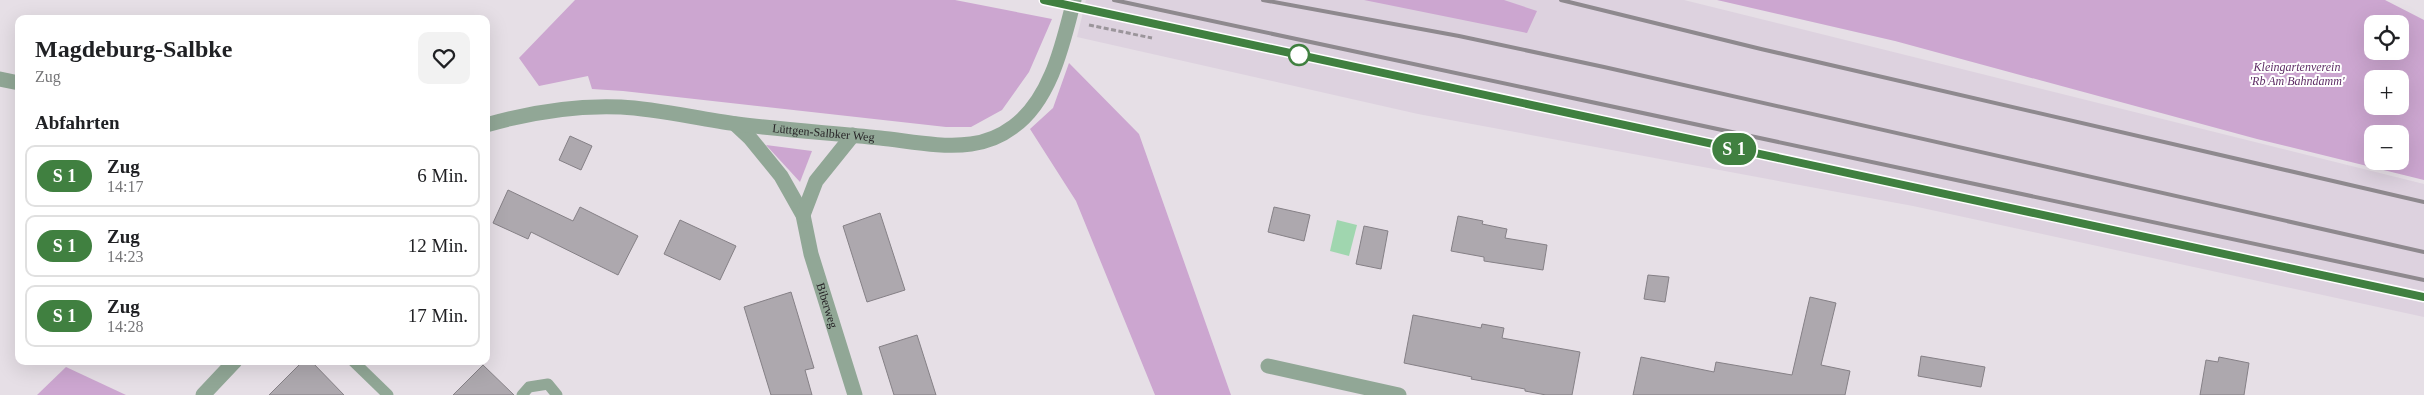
<!DOCTYPE html>
<html lang="de">
<head>
<meta charset="utf-8">
<style>
  :root { --surface:#fff; --page:#f2f2f2; --text:#202124; --muted:#757577; --line:#e0e0e0 }
  body { margin:0; font-family:"Times New Roman",serif; background:var(--page); color:var(--text); height:100vh; display:flex; flex-direction:column; font-size:19px; white-space:nowrap }
  * { box-sizing:border-box; margin:0 }
  p { font-size:16px; color:var(--muted) }
  .icon { flex:none; width:28px; height:28px; fill:none; stroke:currentColor; stroke-width:2; stroke-linecap:round; stroke-linejoin:round }
  .map { position:relative; flex:1; overflow:hidden }
  .drawer { position:absolute; left:15px; top:15px; width:475px; height:350px; display:flex; flex-direction:column; background:var(--surface); border-radius:10px; box-shadow:0 5px 20px #0002 }
  .drawer>* { flex:none }
  .badge { padding:0 10px; border-radius:16px; font-size:18px; line-height:32px }
  .buttons { position:absolute; left:2364px; top:15px; display:grid; gap:10px }
  .buttons a { display:grid; place-items:center; width:45px; height:45px; border-radius:10px; background:var(--surface); box-shadow:0 5px 20px #0002; font-size:25px }
  .map>.badge { position:absolute; translate:-50% -50%; box-shadow:0 0 0 2px #fff }
  h2 { padding:0 20px; font-size:19px; line-height:45px }
  .round { display:grid; place-items:center; flex:none; width:52px; height:52px; border-radius:10px; background:var(--page) }
  .headline { display:flex; align-items:center; justify-content:space-between; height:85px; padding:0 20px }
  h1 { font-size:24px; font-weight:700; line-height:38px }
  ul { padding:0; list-style:none }
  li { display:flex; align-items:center; gap:15px; height:62px; margin:0 10px 8px; padding:0 10px; border:2px solid var(--line); border-radius:10px }
  li div { flex:1 }
  li b { display:block; font-size:19px }
  li em { font-style:normal }
  li .badge { min-width:55px; font-weight:700; text-align:center }
  .map>svg:first-child { display:block }
  .built { fill:#ddd2df }
  .green { fill:#cca6d0; fill-rule:evenodd }
  .water { fill:#a0d6af }
  .building { fill:#ada8ae; stroke:#858086 }
  .lines { fill:none; stroke-linecap:round; stroke-linejoin:round }
  .path { stroke:#9b959b; stroke-width:3; stroke-dasharray:5 2.5; stroke-linecap:butt }
  .service { stroke:#91a796; stroke-width:11 }
  .minor { stroke:#91a796; stroke-width:15 }
  .rail { stroke:#8e898e; stroke-width:4 }
  .line-casing { stroke:#fff; stroke-width:11 }
  .line { stroke:#408040; stroke-width:8 }
  .stop-dot { fill:#fff; stroke:#408040; stroke-width:2.5 }
  .labels { text-anchor:middle; stroke-width:4; stroke-linejoin:round; paint-order:stroke }
  .park-label { font-size:12px; font-style:italic; fill:#5e2c65; stroke:#fff }
  .street-label { font-size:12px; fill:#272427; stroke:#fff }
</style>
</head>
<body>
<div class="map">
<svg width="2424" height="395" viewBox="0 0 2424 395">
  <rect width="100%" height="100%" fill="#e6dfe6"/>
  <path class="built" d="M1086,0H1684L2424,184V317L1913,206L1418,114L1077,37Z"/>
  <g class="green">
    <path d="M575,0H955L1052,19L1029,72L1002,110L971,127H946L623,91L592,89L588,76L539,86L519,58Z"/>
    <path d="M1364,0H1504L1537,11L1527,33Z"/>
    <path d="M1717,0H2385L2424,20V180L2257,139L1895,41ZM2372,24H2400V51H2372ZM2372,79H2400V106H2372ZM2372,134H2400V161H2372Z"/>
    <path d="M1069,63L1139,134L1231,395H1155L1076,201L1030,129L1053,108Z"/>
    <path d="M766,145L812,151L800,182Z"/>
    <path d="M66,367L126,395H37Z"/>
  </g>
  <path class="water" d="M1337,220L1357,225L1349,256L1330,251Z"/>
  <g class="building">
    <path d="M570,136L592,146L581,170L559,160Z"/>
    <path d="M508,190L573,221L580,207L638,236L618,275L531,232L528,239L493,223Z"/>
    <path d="M1274,207L1310,215L1304,241L1268,232Z"/>
    <path d="M880,213L905,290L867,302L843,226Z"/>
    <path d="M1458,216L1483,221L1482,224L1507,229L1505,238L1547,245L1543,270L1484,261V257L1451,251Z"/>
    <path d="M680,220L736,246L720,280L664,254Z"/>
    <path d="M1364,226L1388,231L1381,269L1356,264Z"/>
    <path d="M1648,275L1669,277L1665,302L1644,299Z"/>
    <path d="M791,292L814,368L805,370L812,395H771L744,307Z"/>
    <path d="M1810,297L1836,303L1821,365L1850,371L1845,395H1633L1641,357L1714,372L1716,362L1792,375Z"/>
    <path d="M1413,315L1481,328L1482,324L1504,328L1502,338L1580,352L1572,395H1546L1525,391V389L1471,379L1472,377L1404,363Z"/>
    <path d="M917,335L936,395H894L879,347Z"/>
    <path d="M1921,356L1985,367L1981,387L1918,376Z"/>
    <path d="M2219,357L2249,363L2244,395H2200L2206,360L2218,362Z"/>
    <path d="M303,361H311L344,395H269Z"/>
    <path d="M483,365L514,395H453Z"/>
  </g>
  <g class="lines">
    <path class="path" d="M1089,25L1152,38"/>
    <g class="service">
      <path d="M353,361L388,395"/>
      <path d="M522,395L529,387L548,384L557,395"/>
    </g>
    <g class="minor">
      <path d="M0,79L19,83"/>
      <path id="s1" d="M735,124L750,138L781,176L803,215L811,254L855,395"/>
      <path id="s2" d="M486,125C531,112 574,105 621,107C660,109 698,119 737,124C784,130 832,133 880,138C909,141 942,148 971,144C986,142 1001,136 1013,127C1051,100 1063,43 1074,0"/>
      <path d="M803,215L816,181L853,135"/>
      <path d="M1268,366L1399,395"/>
      <path d="M203,395L235,361"/>
    </g>
    <g class="rail">
      <path d="M1044,0L2424,297"/>
      <path d="M1114,0L2424,280"/>
      <path d="M1263,0L1459,36L1604,67L2424,252"/>
      <path d="M1561,0L1761,49L2424,202"/>
    </g>
  </g>
  <g class="lines">
    <g class="line-casing">
      <path id="line" d="M1044,0L2424,297"/>
    </g>
    <use href="#line" class="line"/>
  </g>
  <circle class="stop-dot" cx="1299" cy="55" r="10"/>
  <g class="labels">
    <g class="park-label">
      <text x="2297" y="71">Kleingartenverein<tspan x="2297" dy="14">'Rb Am Bahndamm'</tspan></text>
    </g>
    <g class="street-label">
      <text dy="4" stroke="none"><textPath href="#s2" startOffset="341">Lüttgen-Salbker Weg</textPath></text>
      <text dy="4" stroke="none"><textPath href="#s1" startOffset="208">Biberweg</textPath></text>
    </g>
  </g>
</svg>
<div class="buttons">
<a><svg class="icon" aria-label="locate" viewBox="0 0 24 24"><circle cx="12" cy="12" r="6"/><path d="M12 2v4M12 18v4M2 12h4M18 12h4"/></svg></a>
<a>+</a>
<a>−</a>
</div>
<b class="badge" style="left:1734px;top:149px;background:#408040;color:#fff">S 1</b>
<section class="drawer">
<div class="headline"><div><h1>Magdeburg-Salbke</h1><p>Zug</p></div><a class="round"><svg class="icon" aria-label="heart" viewBox="0 0 24 24"><path d="M12 20l-8-8c-3-5 5-10 8-4 3-6 11-1 8 4z"/></svg></a></div>
<h2>Abfahrten</h2>
<ul>
<li><span class="badge" style="background:#408040;color:#fff">S 1</span><div><b>Zug</b><p>14:17</p></div><em>6 Min.</em></li>
<li><span class="badge" style="background:#408040;color:#fff">S 1</span><div><b>Zug</b><p>14:23</p></div><em>12 Min.</em></li>
<li><span class="badge" style="background:#408040;color:#fff">S 1</span><div><b>Zug</b><p>14:28</p></div><em>17 Min.</em></li>
</ul>
</section>
</div>
</body>
</html>
